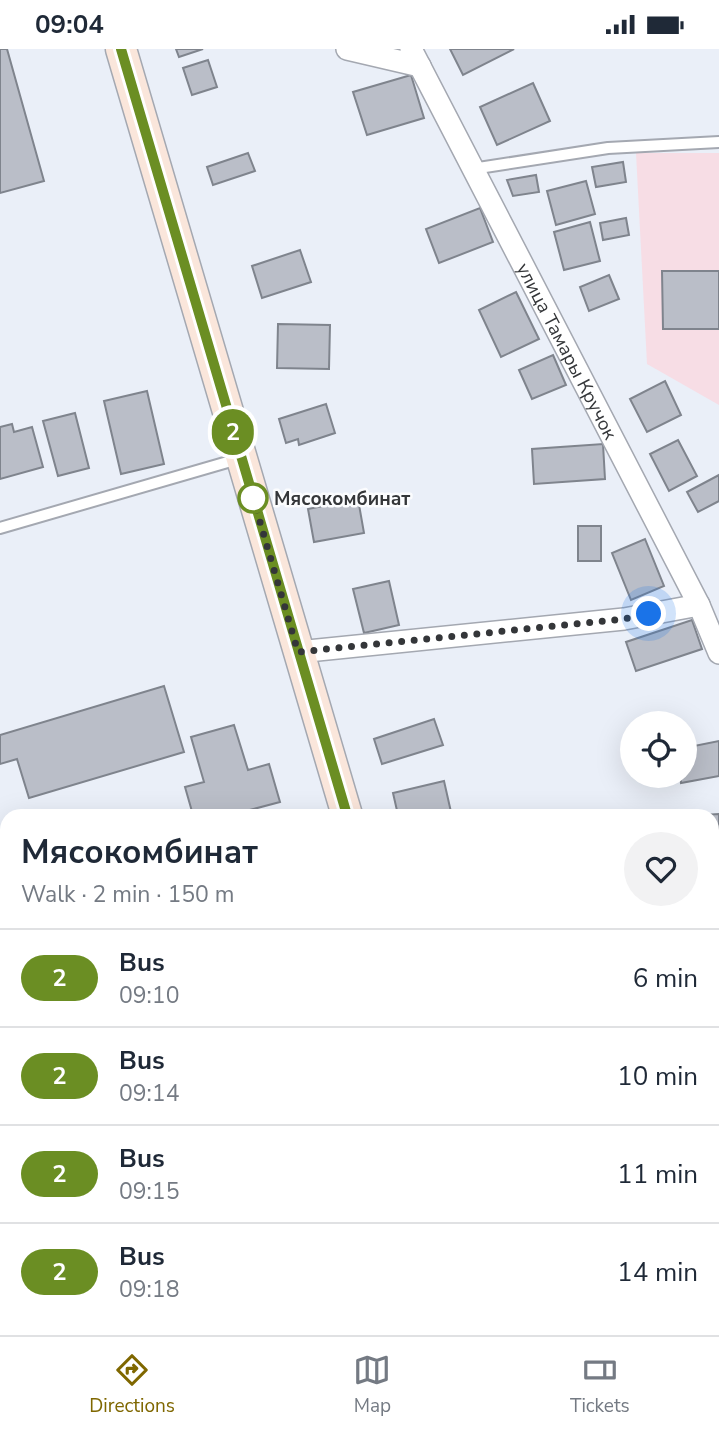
<!DOCTYPE html>
<html lang="en">
<head>
<meta charset="utf-8">
<style>
  :root { --surface:#fff; --page:#f2f2f3; --text:#1f2937; --muted:#747a83; --line:#e0e1e3; --accent:#7f6700 }
  body { margin:0; font-family:"Nunito Sans",sans-serif; background:var(--page); color:var(--text); height:100vh; display:flex; flex-direction:column; font-size:26px; white-space:nowrap }
  * { box-sizing:border-box; margin:0 }
  p { font-size:23px; color:var(--muted) }
  .icon { flex:none; width:38px; height:38px; fill:none; stroke:currentColor; stroke-width:2; stroke-linecap:round; stroke-linejoin:round }
  .map { position:relative; flex:1; overflow:hidden }
  .sheet { position:absolute; left:0px; top:760px; width:719px; height:527px; display:flex; flex-direction:column; background:var(--surface); border-radius:21px 21px 0 0; box-shadow:0 7px 28px #0002 }
  .sheet>* { flex:none }
  .badge { padding:0 14px; border-radius:23px; font-size:24px; line-height:46px }
  .fabs { position:absolute; left:620px; top:662px; display:grid; gap:14px }
  .fabs a { display:grid; place-items:center; width:77px; height:77px; border-radius:50%; background:var(--surface); box-shadow:0 7px 28px #0002; font-size:35px }
  .you { position:absolute; width:35px; height:35px; margin:-18px; border:5px solid #fff; border-radius:50%; background:#1a73e8; box-shadow:0 0 0 10px #1a73e833 }
  .map>.badge { position:absolute; translate:-50% -50%; box-shadow:0 0 0 4px #fff }
  .round { display:grid; place-items:center; flex:none; width:74px; height:74px; border-radius:37px; background:var(--page) }
  .summary { display:flex; align-items:center; justify-content:space-between; height:119px; padding:0 21px }
  h1 { font-size:33px; font-weight:700; line-height:52px }
  ul { padding:0; list-style:none }
  li { display:flex; align-items:center; gap:21px; height:98px; padding:0 21px; border-top:2px solid var(--line) }
  li div { flex:1 }
  li b { display:block; font-size:26px }
  li em { font-style:normal }
  li .badge { min-width:77px; font-weight:700; text-align:center }
  .status { display:flex; justify-content:space-between; align-items:center; height:49px; padding:0 35px; background:var(--surface); direction:ltr }
  .status svg { height:19px; fill:currentColor }
  .tab-bar { display:flex; justify-content:space-around; align-items:center; height:98px; border-top:2px solid var(--line); background:var(--surface); font-size:19px; color:var(--muted) }
  .tab-bar a { display:grid; justify-items:center; gap:4px }
  .tab-bar .on { color:var(--accent) }
  .map>svg:first-child { display:block }
  .industrial { fill:#f7dde5 }
  .building { fill:#babec8; stroke:#7f848d; stroke-width:2 }
  .lines { fill:none; stroke-linecap:round; stroke-linejoin:round }
  .service-casing { stroke:#a4a8b1; stroke-width:14 }
  .minor-casing { stroke:#a4a8b1; stroke-width:24 }
  .secondary-casing { stroke:#a4a8b1; stroke-width:33 }
  .path { stroke:#9ea1a8; stroke-width:4.5; stroke-dasharray:7 3.5; stroke-linecap:butt }
  .service { stroke:#fff; stroke-width:10 }
  .minor { stroke:#fff; stroke-width:21 }
  .secondary { stroke:#fae6db; stroke-width:30 }
  .line-casing { stroke:#fff; stroke-width:16 }
  .line { stroke:#6b8e23; stroke-width:10 }
  .walk { stroke:#343639; stroke-width:7; stroke-dasharray:0 12.6 }
  .stop-dot { fill:#fff; stroke:#6b8e23; stroke-width:3.5 }
  .labels { text-anchor:middle; stroke-width:5; stroke-linejoin:round; paint-order:stroke }
  .street-label { font-size:19px; fill:#343639; stroke:#fbfcfe }
  .stop-label { font-size:19px; font-weight:bold; fill:#343639; stroke:#fbfcfe; text-anchor:start }
</style>
</head>
<body>
<div class="status"><b>09:04</b><svg viewBox="0 0 49 12"><path d="M0 12V9h3v3zM5 12V6h3v6zM10 12V3h3v9zM15 12V0h3v12zM26 1h20v11H26zM47 4h2v5h-2z"/></svg></div>
<div class="map">
<svg width="719" height="1286" viewBox="0 0 719 1286">
  <rect width="100%" height="100%" fill="#eaeff8"/>
  <g class="industrial">
    <path d="M636,104H719V356L647,315Z"/>
    <path d="M719,939V1286H573L712,1279V940Z"/>
  </g>
  <g class="building">
    <path d="M0,0H7L44,132L0,144Z"/>
    <path d="M176,0H203L179,8Z"/>
    <path d="M450,0H514L463,26Z"/>
    <path d="M208,11L217,38L192,46L183,19Z"/>
    <path d="M411,26L424,69L367,86L353,43Z"/>
    <path d="M533,34L550,72L497,96L480,58Z"/>
    <path d="M248,104L255,122L213,136L207,118Z"/>
    <path d="M623,113L626,133L596,138L592,118Z"/>
    <path d="M536,126L539,143L513,147L507,131Z"/>
    <path d="M586,132L595,165L556,176L547,142Z"/>
    <path d="M480,159L493,193L439,214L426,180Z"/>
    <path d="M626,169L629,186L603,191L600,174Z"/>
    <path d="M590,173L600,212L564,221L554,183Z"/>
    <path d="M300,201L311,233L262,249L252,217Z"/>
    <path d="M662,222H719V280H663Z"/>
    <path d="M609,226L619,250L589,262L580,238Z"/>
    <path d="M516,243L539,290L501,308L479,261Z"/>
    <path d="M278,275L330,276L329,320L277,319Z"/>
    <path d="M553,306L566,336L532,350L519,321Z"/>
    <path d="M665,332L681,366L647,383L630,350Z"/>
    <path d="M147,342L164,415L121,425L104,352Z"/>
    <path d="M326,355L335,384L299,396L298,390L286,394L279,370Z"/>
    <path d="M75,364L89,419L58,427L43,372Z"/>
    <path d="M12,375L14,383L32,378L43,418L0,430V378Z"/>
    <path d="M678,391L697,427L669,442L650,405Z"/>
    <path d="M603,395L605,430L534,435L532,400Z"/>
    <path d="M719,426V452L698,463L687,443Z"/>
    <path d="M358,450L364,484L314,493L308,460Z"/>
    <rect x="578" y="477" width="23" height="35"/>
    <path d="M645,490L664,537L631,551L612,504Z"/>
    <path d="M389,532L399,576L364,584L353,540Z"/>
    <path d="M692,571L702,600L636,622L626,593Z"/>
    <path d="M164,637L184,703L29,749L17,710L0,715V686Z"/>
    <path d="M434,670L443,696L382,715L374,690Z"/>
    <path d="M234,676L248,721L269,715L280,753L231,766H193L185,738L204,733L191,688Z"/>
    <path d="M719,692V727L681,734L680,726H684V699Z"/>
    <path d="M444,732L451,763L437,766H398L393,744Z"/>
    <path d="M719,765V786L712,787V766H703Z"/>
    <path d="M6,998L7,1027L0,1029V1000Z"/>
    <path d="M719,1021V1050L712,1029V1023Z"/>
    <path d="M7,1131V1274L0,1276V1133Z"/>
    <path d="M719,1192V1286H570L568,1279H712V1194Z"/>
    <path d="M158,1279H410L413,1286H137Z"/>
  </g>
  <g class="lines">
    <g class="service-casing">
      <g id="service">
        <path d="M472,120L608,99L719,93"/>
        <path d="M0,479L238,410"/>
      </g>
    </g>
    <g class="minor-casing">
      <g id="minor">
        <path d="M347,0L420,17"/>
        <path id="s1" d="M411,0L699,556L719,604"/>
        <path d="M298,603L624,570L699,556"/>
      </g>
    </g>
    <g class="secondary-casing">
      <g id="secondary">
        <path d="M121,0L347,766"/>
        <path d="M503,1279L505,1286"/>
      </g>
    </g>
    <path class="path" d="M712,912L719,910"/>
    <use href="#service" class="service"/>
    <use href="#minor" class="minor"/>
    <use href="#secondary" class="secondary"/>
  </g>
  <g class="lines">
    <g class="line-casing">
      <path id="line" d="M121,0L347,766"/>
    </g>
    <use href="#line" class="line"/>
    <path class="walk" d="M253,449L298,603L624,570L649,565"/>
  </g>
  <circle class="stop-dot" cx="253" cy="449" r="14"/>
  <g class="labels">
    <g class="street-label">
      <text dy="7" stroke="none"><textPath href="#s1" startOffset="340">улица Тамары Кручок</textPath></text>
    </g>
    <g class="stop-label">
      <text x="274" y="456">Мясокомбинат</text>
    </g>
  </g>
</svg>
<div class="fabs">
<a><svg class="icon" aria-label="locate" viewBox="0 0 24 24"><circle cx="12" cy="12" r="6"/><path d="M12 2v4M12 18v4M2 12h4M18 12h4"/></svg></a>
</div>
<div class="you" style="left:649px;top:565px"></div>
<b class="badge" style="left:233px;top:383px;background:#6b8e23;color:#fff">2</b>
<section class="sheet">
<div class="summary"><div><h1>Мясокомбинат</h1><p>Walk · 2 min · 150 m</p></div><a class="round"><svg class="icon" aria-label="heart" viewBox="0 0 24 24"><path d="M12 20l-8-8c-3-5 5-10 8-4 3-6 11-1 8 4z"/></svg></a></div>
<ul>
<li><span class="badge" style="background:#6b8e23;color:#fff">2</span><div><b>Bus</b><p>09:10</p></div><em>6 min</em></li>
<li><span class="badge" style="background:#6b8e23;color:#fff">2</span><div><b>Bus</b><p>09:14</p></div><em>10 min</em></li>
<li><span class="badge" style="background:#6b8e23;color:#fff">2</span><div><b>Bus</b><p>09:15</p></div><em>11 min</em></li>
<li><span class="badge" style="background:#6b8e23;color:#fff">2</span><div><b>Bus</b><p>09:18</p></div><em>14 min</em></li>
</ul>
</section>
</div>
<nav class="tab-bar">
<a class="on"><svg class="icon" aria-label="directions" viewBox="0 0 24 24"><path d="M12 3l9 9-9 9-9-9zM9 14v-3h6M13 9l2 2-2 2"/></svg>Directions</a>
<a><svg class="icon" aria-label="map" viewBox="0 0 24 24"><path d="M3 6l6-2 6 2 6-2v14l-6 2-6-2-6 2zM9 4v14M15 6v14"/></svg>Map</a>
<a><svg class="icon" aria-label="tickets" viewBox="0 0 24 24"><path d="M3 7h18v10H3zM15 7v10"/></svg>Tickets</a>
</nav>
</body>
</html>
